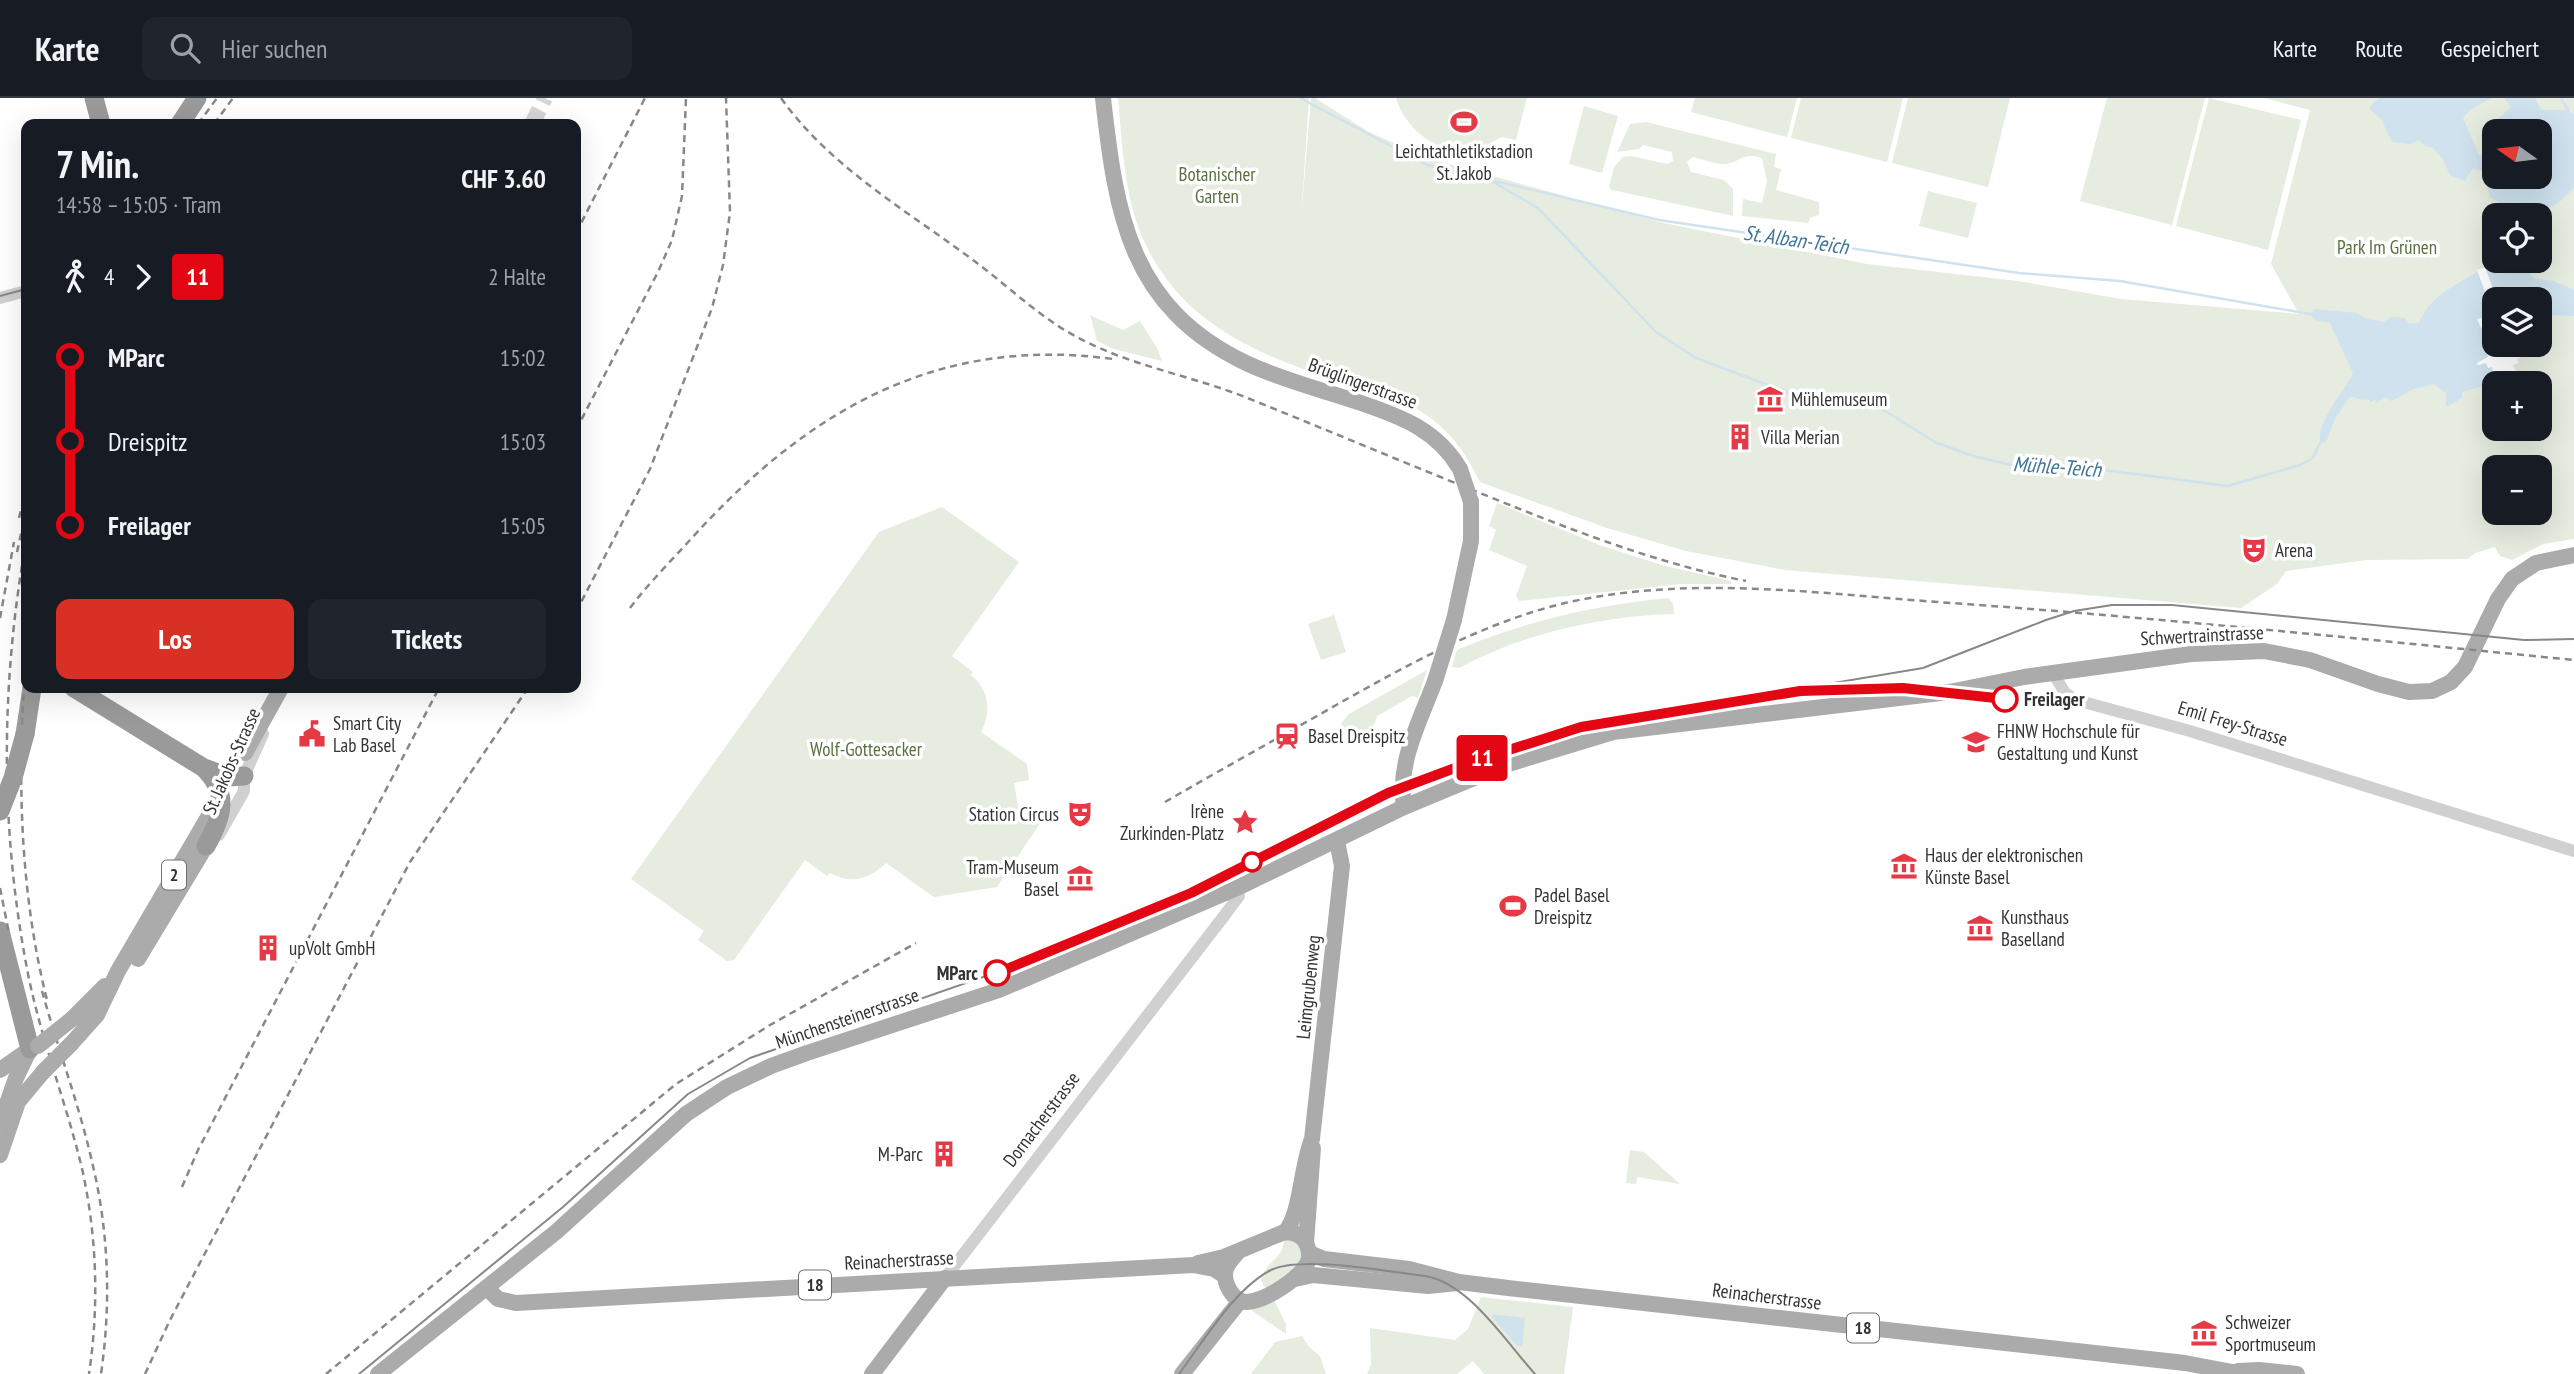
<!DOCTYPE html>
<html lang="de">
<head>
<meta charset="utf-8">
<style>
  :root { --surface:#171b24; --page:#20242c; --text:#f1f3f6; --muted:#9ea1a6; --line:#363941; --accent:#d93025 }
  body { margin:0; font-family:"PT Sans Narrow",sans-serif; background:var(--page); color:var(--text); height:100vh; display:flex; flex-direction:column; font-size:26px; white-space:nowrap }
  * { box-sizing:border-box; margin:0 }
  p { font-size:23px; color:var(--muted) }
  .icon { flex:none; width:38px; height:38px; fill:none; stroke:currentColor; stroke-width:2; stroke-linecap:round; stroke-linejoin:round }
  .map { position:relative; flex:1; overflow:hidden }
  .side { position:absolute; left:21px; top:21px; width:560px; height:574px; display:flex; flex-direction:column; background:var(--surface); border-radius:14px; box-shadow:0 7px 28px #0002 }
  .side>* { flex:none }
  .badge { padding:0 14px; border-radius:5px; font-size:24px; line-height:46px }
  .needle { width:46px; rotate:284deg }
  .tools { position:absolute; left:2482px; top:21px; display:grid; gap:14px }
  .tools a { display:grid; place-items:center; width:70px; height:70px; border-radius:14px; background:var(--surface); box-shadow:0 7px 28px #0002; font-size:35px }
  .map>.badge { position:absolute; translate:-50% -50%; box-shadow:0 0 0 4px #fff }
  .legs { display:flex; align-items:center; gap:10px; height:77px; padding:0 35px; font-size:23px }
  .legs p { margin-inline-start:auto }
  .summary { display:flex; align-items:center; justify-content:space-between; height:119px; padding:0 35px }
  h1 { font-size:38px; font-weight:700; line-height:52px }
  .button { display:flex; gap:14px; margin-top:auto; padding:14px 35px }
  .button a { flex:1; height:80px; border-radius:14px; background:var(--accent); color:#fff; font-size:28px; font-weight:700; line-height:80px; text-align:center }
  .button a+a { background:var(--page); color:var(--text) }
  ul { padding:0 35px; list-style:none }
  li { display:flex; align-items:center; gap:24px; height:84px; font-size:26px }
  li i { display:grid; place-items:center; width:10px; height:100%; margin:0 9px; background:currentColor }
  li i::after { content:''; width:18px; height:18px; margin:-9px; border:5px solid; border-radius:50%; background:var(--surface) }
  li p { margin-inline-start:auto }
  li:first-child i { background:linear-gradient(#0000 50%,currentColor 0) }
  li:last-child i { background:linear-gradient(currentColor 50%,#0000 0) }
  header { display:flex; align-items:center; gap:42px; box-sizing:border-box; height:98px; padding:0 35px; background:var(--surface); border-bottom:2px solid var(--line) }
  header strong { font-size:33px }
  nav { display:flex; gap:38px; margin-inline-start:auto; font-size:24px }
  .search { width:490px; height:63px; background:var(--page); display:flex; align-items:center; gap:18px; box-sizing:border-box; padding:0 24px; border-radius:14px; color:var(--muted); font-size:26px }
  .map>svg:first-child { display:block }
  .green { fill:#e6ecdf; fill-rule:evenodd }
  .water { fill:#cfe2ee }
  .pier { fill:#fff }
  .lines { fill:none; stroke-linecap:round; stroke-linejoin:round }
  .stream { stroke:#cfe2ee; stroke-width:2.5 }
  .major-tunnel { stroke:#d6d6d6; stroke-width:16; stroke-dasharray:16 8; stroke-linecap:butt }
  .minor { stroke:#d0d0d0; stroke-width:12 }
  .major { stroke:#ababab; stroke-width:16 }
  .highway { stroke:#9a9a9a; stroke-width:19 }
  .tram { stroke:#888; stroke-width:2 }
  .rail { stroke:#888; stroke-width:2.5; stroke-dasharray:7 5; stroke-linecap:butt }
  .major-bridge { stroke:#ababab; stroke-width:16 }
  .highway-bridge { stroke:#9a9a9a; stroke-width:19 }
  .line-1-casing { stroke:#fff; stroke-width:16 }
  .line-1 { stroke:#e30613; stroke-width:10 }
  .stop-1-dot { fill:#fff; stroke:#e30613; stroke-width:3.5 }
  .labels { text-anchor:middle; stroke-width:7; stroke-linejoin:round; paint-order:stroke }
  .shield { fill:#fff; stroke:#707070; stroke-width:2 }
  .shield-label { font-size:18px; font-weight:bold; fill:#333 }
  .poi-label { font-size:19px; fill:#333; stroke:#fff; text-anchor:start }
  .park-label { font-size:19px; fill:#56703f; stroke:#fff }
  .street-label { font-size:19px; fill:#333; stroke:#fff }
  .stop-label { font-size:19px; font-weight:bold; fill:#333; stroke:#fff; text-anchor:start }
  .water-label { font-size:21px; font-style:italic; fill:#3f7597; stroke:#fff }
</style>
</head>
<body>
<header>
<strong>Karte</strong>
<div class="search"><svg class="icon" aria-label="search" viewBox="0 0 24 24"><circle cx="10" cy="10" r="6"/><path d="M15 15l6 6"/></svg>Hier suchen</div>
<nav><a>Karte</a><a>Route</a><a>Gespeichert</a></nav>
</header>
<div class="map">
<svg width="2574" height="1276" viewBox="0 0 2574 1276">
  <rect width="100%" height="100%" fill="#fff"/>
  <g class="green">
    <path d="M1118,0H1309L1301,121L1311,0H1315L1369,34L1427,60L1659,124L1867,166L2018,183L2121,201L2299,216L2271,166L2310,12L2264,0H2574V441L2543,446L2512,462L2500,458L2495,449L2475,455L2467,461L2366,462L2286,473L2277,486L2241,510L1785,472L1686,453L1607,430L1480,384C1462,347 1441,321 1403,304C1298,268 1184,247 1139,131C1124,90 1122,43 1118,0ZM2494,33H2539V79H2494ZM2494,117H2539V163H2494ZM2494,201H2539V247H2494ZM2494,285H2539V331H2494ZM2494,369H2539V415H2494Z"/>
    <path d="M1396,0H1527L1516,42L1502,39C1492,44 1483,50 1471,52C1438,57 1405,31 1396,0Z"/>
    <path d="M1695,0H1797L1787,39L1691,14Z"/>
    <path d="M1801,0H1903L1887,64L1791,40Z"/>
    <path d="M1908,0H2010L1988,89L1892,65Z"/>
    <path d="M2107,0H2205L2172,127L2080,103Z"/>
    <path d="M2209,0L2301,22L2268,152L2176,128Z"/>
    <path d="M1584,8L1618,18L1602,75L1569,66Z"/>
    <path d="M1646,24L1776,56L1774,69L1781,71L1776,92L1819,104V117L1810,120L1808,125L1742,118L1743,101L1762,105L1767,83L1762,60C1741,53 1740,66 1723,66C1713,66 1703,61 1693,59L1687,64L1691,74L1724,82L1733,91V118L1612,92L1609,89L1614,69L1623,59L1631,58L1667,66L1673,63L1672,54L1643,47L1639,51L1617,54L1630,26Z"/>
    <path d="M1928,93L1977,105L1968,140L1919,128Z"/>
    <path d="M1090,217L1123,232L1140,223L1157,250L1162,263L1114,251L1097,243Z"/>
    <path d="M1497,405L1602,448L1665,468L1731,483V486H1682L1519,503L1516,498L1527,468L1489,452L1496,432L1489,428Z"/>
    <path d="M942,409L1019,464L952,558L973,574L971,577C989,592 992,613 981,634L1027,666L1029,682L1014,685L1020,719L1040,717L1043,721L997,789L934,799L886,765C869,781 851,787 830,775L827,778L805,762L734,862L727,863L698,842L704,833L631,781L879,434Z"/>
    <path d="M1668,500L1673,505L1674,516C1601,518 1524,535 1459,570L1452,569L1456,554L1459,551C1527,523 1595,507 1668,500Z"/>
    <path d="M1334,517L1346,554L1321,562L1308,526Z"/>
    <path d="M1427,572L1418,600L1412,598L1377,618L1368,642L1360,645L1355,628L1345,632L1341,626L1349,616Z"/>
    <path d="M1630,1052L1644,1054L1680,1086L1637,1079L1636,1086L1626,1085Z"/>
    <path d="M1298,1142L1305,1163L1267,1192L1261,1183C1263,1165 1284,1160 1284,1143Z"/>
    <path d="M1481,1199L1573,1209L1564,1276H1484L1473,1263L1457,1276H1367L1371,1267L1370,1230L1455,1242L1468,1231Z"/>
    <path d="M1274,1202L1286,1226V1236L1251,1212Z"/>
    <path d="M1302,1238L1309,1249L1320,1258L1326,1276H1251L1275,1244Z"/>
  </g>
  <g class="water">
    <path d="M2379,0H2492L2471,11L2463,20L2479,57L2485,58L2494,51V79H2539V33H2494V41L2492,39C2488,24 2502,19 2511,9L2504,0H2535L2541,12H2568L2574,17V90C2550,114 2551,111 2519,109L2514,115L2506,116L2499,105L2490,99L2483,73L2472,71L2465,83L2450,77L2443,61L2432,49L2425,48L2419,42L2410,46L2392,44L2381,21L2369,10Z"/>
    <path d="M2491,164L2525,166L2533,180L2553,183L2574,192V218L2545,217L2539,229V201H2494V247L2524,248V253L2520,255L2521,259L2517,261L2519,265L2513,267L2516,274L2504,278L2505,282L2462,294V300L2446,309V295L2434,286L2414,291L2391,303L2386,299L2375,306L2376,302L2370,304L2369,301L2362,302L2350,298L2335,321L2326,344L2320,345C2317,321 2343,297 2353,275L2330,225L2315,222L2310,216L2315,211L2356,215L2367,221L2384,224L2391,219L2405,220L2409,226L2419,225C2433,191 2466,185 2491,164Z"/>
    <path d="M1492,1216L1525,1220L1522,1248H1517L1493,1220Z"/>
  </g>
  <g class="pier">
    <path d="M2485,169L2497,201H2494V225L2481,230L2477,221L2485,219L2483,210L2490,207L2477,172Z"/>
    <path d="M2524,247V253L2520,255L2521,259L2517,261L2519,265L2513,267L2516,274L2504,278L2502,274L2494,277L2492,269L2488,270L2486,265L2478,267L2477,265L2488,259L2487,255L2492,253L2494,259L2514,252L2512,248Z"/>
  </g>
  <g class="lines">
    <g class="stream">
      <path d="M1300,0L1427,67L1659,122L2019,175L2120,183L2310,216"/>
      <path d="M2561,0L2568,12"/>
      <path d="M1493,84L1538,110L1656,234L1696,260L1792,296L1882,311L1935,344L1973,358L2016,368L2103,372L2228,388L2300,367L2313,360L2320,345"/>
    </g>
    <path class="major-tunnel" d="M532,26L545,0"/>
    <g class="minor">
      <path d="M0,200L26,193"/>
      <path d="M2053,575L2065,595L2076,602L2190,633L2574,753"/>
      <path d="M219,737L244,693V678L263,636"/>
      <path d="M945,1180L1224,818L1239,798L1237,790"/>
    </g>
    <g class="major">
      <path d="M1103,0C1116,116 1129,209 1246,265C1282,282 1323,292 1361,305C1402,319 1437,332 1460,371"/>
      <path d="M1454,522L1471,443V404"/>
      <path d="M245,655L281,590"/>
      <path d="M1404,709C1397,664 1420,623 1435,583"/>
      <path d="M138,861L206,748"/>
      <path d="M72,921L105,888"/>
      <path d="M71,946L97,917L118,873L214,709"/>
      <path d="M0,972L30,951"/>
      <path d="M1,1023L16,980L30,951"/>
      <path d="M0,1057L18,1004L43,974"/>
      <path d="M1285,1134C1301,1116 1301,1067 1312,1041L1342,768L1337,743"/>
      <path d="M1306,1145L1313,1050"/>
      <path d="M1310,1155L1324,1161L1409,1171L1459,1184L1508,1190L2185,1265L2243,1276"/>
      <path d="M1198,1165L1224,1159L1282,1135C1300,1132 1310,1144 1309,1161C1303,1179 1266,1203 1247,1204C1233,1204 1222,1184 1226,1171C1228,1164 1234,1159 1239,1153"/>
      <path d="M1295,1181L1313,1177L1428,1188L1457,1185"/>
      <path d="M487,1190L498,1201L516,1205L1193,1167L1214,1171L1225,1178"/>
      <path d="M2238,1273L2259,1272L2297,1276"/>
      <path d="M378,1276L556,1134L686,1016L727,989L771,968L807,955L999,892L1237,790L1404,709L1505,667L1613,634L1949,594L2024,579L2191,556L2264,553L2310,562L2378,586L2409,594L2432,593L2451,584L2465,569L2498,501L2512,481L2536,465L2574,457"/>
      <path d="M872,1276L945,1180"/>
      <path d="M1182,1276L1240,1203"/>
    </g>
    <g class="highway">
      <path d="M94,0L101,26"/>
      <path d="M180,26L197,0"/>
      <path d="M74,590L204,670L229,679L244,678"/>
      <path d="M25,636L32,590"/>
      <path d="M205,671C230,696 222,720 206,748"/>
      <path d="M0,833L30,951"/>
    </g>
    <g class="tram">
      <path d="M0,198L26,191"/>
      <path d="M359,1276L563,1109L688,996L750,960L1018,867L1217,783L1378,700L1517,648L1607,623L1923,570L2046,522L2074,513L2112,507H2172L2524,542L2574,541"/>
      <path d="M1179,1276C1203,1244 1235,1190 1271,1172C1302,1157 1389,1174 1425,1178C1469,1185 1506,1244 1535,1276"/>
    </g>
    <g class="rail">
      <path d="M781,0C830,69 906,112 973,162C1007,187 1038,218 1075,238C1127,267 1189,277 1245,299C1322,330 1398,362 1475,393C1564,429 1651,464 1746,483"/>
      <path d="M198,26L217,0"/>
      <path d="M214,26L233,0"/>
      <path d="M576,135L645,0"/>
      <path d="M576,332L658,174L672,142L682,98L686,0"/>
      <path d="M19,420L26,392"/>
      <path d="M26,444C0,589 0,736 29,881C43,947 68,1010 83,1075C97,1141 99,1209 89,1276"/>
      <path d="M17,454L26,413"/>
      <path d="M630,510C648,486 670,464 690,442C806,314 935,237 1113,261"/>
      <path d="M576,514L650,371L712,210L723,167L730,114L726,0"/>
      <path d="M0,520L14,444"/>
      <path d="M26,560C17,673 19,791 47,902"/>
      <path d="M1165,704C1222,671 1280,639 1338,606C1411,565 1483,525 1565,505C1688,477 1813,495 1938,504C2150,519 2362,541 2574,562"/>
      <path d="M0,790L9,835"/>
      <path d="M42,893C58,951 80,1009 93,1068C109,1136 111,1207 101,1276"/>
      <path d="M182,1089L198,1052L439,590"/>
      <path d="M145,1276L170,1222L410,764L528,590"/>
      <path d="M326,1276L676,986L770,927L916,845"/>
    </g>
    <g class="major-bridge">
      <path d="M1460,371L1471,404"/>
      <path d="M1435,583L1454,522"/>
      <path d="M38,948L72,921"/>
      <path d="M43,974L71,946"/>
    </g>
    <path class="highway-bridge" d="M0,713L13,680L25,636"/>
  </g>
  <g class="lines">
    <g class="line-1-casing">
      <path id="line-1" d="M997,875L1191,795L1388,695L1471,664L1581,629L1800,593L1903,590L2005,601"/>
    </g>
    <use href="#line-1" class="line-1"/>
  </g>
  <defs>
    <g id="stadium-bare" transform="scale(2.1)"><path d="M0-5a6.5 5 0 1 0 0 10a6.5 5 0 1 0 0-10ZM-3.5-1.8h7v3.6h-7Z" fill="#e63946" stroke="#fff" stroke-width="2.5" paint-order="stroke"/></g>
    <g id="museum-bare" transform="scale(2.1)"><path d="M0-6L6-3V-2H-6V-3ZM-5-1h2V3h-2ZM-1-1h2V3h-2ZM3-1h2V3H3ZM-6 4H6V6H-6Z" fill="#e63946" stroke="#fff" stroke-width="2.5" paint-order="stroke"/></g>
    <g id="building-bare" transform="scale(2.1)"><path d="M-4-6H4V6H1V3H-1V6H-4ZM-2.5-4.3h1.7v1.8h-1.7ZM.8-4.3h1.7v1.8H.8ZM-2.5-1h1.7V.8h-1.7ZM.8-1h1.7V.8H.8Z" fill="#e63946" stroke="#fff" stroke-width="2.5" paint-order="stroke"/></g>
    <g id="theatre-bare" transform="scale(2.1)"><path d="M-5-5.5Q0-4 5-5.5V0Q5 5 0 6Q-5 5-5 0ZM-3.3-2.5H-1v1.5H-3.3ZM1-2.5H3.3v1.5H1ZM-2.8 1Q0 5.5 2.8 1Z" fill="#e63946" stroke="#fff" stroke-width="2.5" paint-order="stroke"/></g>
    <g id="civic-bare" transform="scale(2.1)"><path d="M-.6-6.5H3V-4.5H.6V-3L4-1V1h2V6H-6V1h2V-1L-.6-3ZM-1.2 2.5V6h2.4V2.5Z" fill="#e63946" stroke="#fff" stroke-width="2.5" paint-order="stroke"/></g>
    <g id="station-bare" transform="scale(2.1)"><path d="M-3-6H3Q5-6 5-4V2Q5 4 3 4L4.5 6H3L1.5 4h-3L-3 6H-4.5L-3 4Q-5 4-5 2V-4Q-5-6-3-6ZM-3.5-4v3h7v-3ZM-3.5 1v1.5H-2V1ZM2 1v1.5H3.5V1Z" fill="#e63946" stroke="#fff" stroke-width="2.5" paint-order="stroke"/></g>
    <g id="university-bare" transform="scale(2.1)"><path d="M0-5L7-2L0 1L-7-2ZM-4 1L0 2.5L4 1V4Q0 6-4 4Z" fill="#e63946" stroke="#fff" stroke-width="2.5" paint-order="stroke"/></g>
    <g id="sight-bare" transform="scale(2.1)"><path d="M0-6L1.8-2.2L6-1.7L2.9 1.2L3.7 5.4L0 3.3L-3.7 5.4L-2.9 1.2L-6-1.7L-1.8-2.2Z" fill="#e63946" stroke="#fff" stroke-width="2.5" paint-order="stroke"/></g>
  </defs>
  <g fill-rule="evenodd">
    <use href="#stadium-bare" x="1464" y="24"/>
    <use href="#museum-bare" x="1770" y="301"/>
    <use href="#building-bare" x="1740" y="339"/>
    <use href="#theatre-bare" x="2254" y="452"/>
    <use href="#civic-bare" x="312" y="636"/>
    <use href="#station-bare" x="1287" y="638"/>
    <use href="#university-bare" x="1976" y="644"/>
    <use href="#theatre-bare" x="1080" y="716"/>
    <use href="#sight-bare" x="1245" y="724"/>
    <use href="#museum-bare" x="1904" y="768"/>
    <use href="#museum-bare" x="1080" y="780"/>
    <use href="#stadium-bare" x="1513" y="808"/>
    <use href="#museum-bare" x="1980" y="830"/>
    <use href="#building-bare" x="268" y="850"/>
    <use href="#building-bare" x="944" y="1056"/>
    <use href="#museum-bare" x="2204" y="1235"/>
  </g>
  <g class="stop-1-dot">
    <circle cx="2005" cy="601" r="12"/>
    <circle cx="1252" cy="764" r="9"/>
    <circle cx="997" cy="875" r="12"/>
  </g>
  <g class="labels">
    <g class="shield">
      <rect x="162" y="762.5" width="24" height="29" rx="5"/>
      <rect x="799" y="1172.5" width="32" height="29" rx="5"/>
      <rect x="1847" y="1215.5" width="32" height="29" rx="5"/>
    </g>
    <g class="shield-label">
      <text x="174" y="783">2</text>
      <text x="815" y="1193">18</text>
      <text x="1863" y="1236">18</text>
    </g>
    <g class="poi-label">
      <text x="1464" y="60" text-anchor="middle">Leichtathletikstadion<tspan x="1464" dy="22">St. Jakob</tspan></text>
      <text x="1791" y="308">Mühlemuseum</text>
      <text x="1761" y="346">Villa Merian</text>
      <text x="2275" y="459">Arena</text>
      <text x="333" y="632">Smart City<tspan x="333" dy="22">Lab Basel</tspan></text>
      <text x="1997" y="640">FHNW Hochschule für<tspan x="1997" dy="22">Gestaltung und Kunst</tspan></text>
      <text x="1308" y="645">Basel Dreispitz</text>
      <text x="1224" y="720" text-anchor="end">Irène<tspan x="1224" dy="22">Zurkinden-Platz</tspan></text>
      <text x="1059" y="723" text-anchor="end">Station Circus</text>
      <text x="1925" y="764">Haus der elektronischen<tspan x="1925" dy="22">Künste Basel</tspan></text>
      <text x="1059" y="776" text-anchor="end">Tram-Museum<tspan x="1059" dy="22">Basel</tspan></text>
      <text x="1534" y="804">Padel Basel<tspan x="1534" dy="22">Dreispitz</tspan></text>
      <text x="2001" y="826">Kunsthaus<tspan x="2001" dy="22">Baselland</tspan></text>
      <text x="289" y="857">upVolt GmbH</text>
      <text x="923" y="1063" text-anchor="end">M-Parc</text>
      <text x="2225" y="1231">Schweizer<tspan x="2225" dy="22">Sportmuseum</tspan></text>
    </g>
    <g class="park-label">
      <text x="1217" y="83">Botanischer<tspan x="1217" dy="22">Garten</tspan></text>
      <text x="2387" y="156">Park Im Grünen</text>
      <text x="866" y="658">Wolf-Gottesacker</text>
    </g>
    <g class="street-label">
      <text transform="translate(1363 285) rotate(20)" y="7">Brüglingerstrasse</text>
      <text transform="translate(2202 537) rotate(-3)" y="7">Schwertrainstrasse</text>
      <text transform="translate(2233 625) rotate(17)" y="7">Emil Frey-Strasse</text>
      <text transform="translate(231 663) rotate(-66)" y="7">St. Jakobs-Strasse</text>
      <text transform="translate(1308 889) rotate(-84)" y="7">Leimgrubenweg</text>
      <text transform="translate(847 920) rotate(-19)" y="7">Münchensteinerstrasse</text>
      <text transform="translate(1041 1021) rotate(-53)" y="7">Dornacherstrasse</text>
      <text transform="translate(899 1162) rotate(-3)" y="7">Reinacherstrasse</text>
      <text transform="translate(1767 1198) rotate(7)" y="7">Reinacherstrasse</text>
    </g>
    <g class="stop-label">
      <text x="2024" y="608">Freilager</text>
      <text x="978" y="882" text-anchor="end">MParc</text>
    </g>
    <g class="water-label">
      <text transform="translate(1796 142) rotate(8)" y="7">St. Alban-Teich</text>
      <text transform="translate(2057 369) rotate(4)" y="7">Mühle-Teich</text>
    </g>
  </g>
</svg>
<div class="tools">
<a><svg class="needle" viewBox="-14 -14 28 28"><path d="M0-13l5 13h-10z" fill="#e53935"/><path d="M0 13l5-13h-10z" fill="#9ea1a6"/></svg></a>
<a><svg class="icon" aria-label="locate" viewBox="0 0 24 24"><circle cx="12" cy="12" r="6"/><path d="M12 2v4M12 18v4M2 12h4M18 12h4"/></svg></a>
<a><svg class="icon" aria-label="layers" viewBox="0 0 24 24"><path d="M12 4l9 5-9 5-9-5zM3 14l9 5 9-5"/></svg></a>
<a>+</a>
<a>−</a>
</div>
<b class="badge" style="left:1482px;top:660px;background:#e30613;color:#fff">11</b>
<section class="side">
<div class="summary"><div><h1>7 Min.</h1><p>14:58 – 15:05 · Tram</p></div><b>CHF 3.60</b></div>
<div class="legs"><svg class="icon" aria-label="walk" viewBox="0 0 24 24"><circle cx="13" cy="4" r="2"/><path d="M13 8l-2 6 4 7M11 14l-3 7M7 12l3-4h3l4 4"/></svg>4<svg class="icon" aria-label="forward" viewBox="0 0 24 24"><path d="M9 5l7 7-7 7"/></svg><b class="badge" style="background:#e30613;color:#fff">11</b><p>2 Halte</p></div>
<ul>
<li><i style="color:#e30613"></i><b>MParc</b><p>15:02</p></li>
<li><i style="color:#e30613"></i><span>Dreispitz</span><p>15:03</p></li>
<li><i style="color:#e30613"></i><b>Freilager</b><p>15:05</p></li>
</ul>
<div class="button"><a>Los</a><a>Tickets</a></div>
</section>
</div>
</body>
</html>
